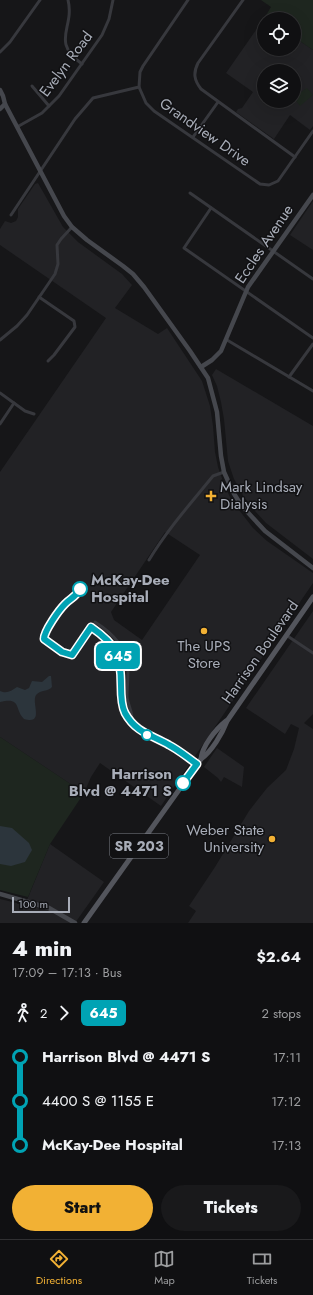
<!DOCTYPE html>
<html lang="en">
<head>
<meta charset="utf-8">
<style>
  :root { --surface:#101012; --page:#19191b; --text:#f1f3f6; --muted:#9c9d9f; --line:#303032; --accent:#f2b134 }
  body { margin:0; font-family:Jost,sans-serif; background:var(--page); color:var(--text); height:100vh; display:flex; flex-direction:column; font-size:15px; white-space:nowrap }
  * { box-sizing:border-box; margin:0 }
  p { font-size:13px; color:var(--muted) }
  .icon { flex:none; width:22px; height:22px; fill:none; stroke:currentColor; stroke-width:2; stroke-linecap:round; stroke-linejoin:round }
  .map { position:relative; height:923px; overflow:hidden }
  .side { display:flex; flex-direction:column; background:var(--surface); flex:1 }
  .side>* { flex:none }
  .badge { padding:0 8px; border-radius:6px; font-size:14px; line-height:26px }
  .controls { position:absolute; left:257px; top:12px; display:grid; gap:8px }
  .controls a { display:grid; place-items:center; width:44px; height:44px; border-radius:50%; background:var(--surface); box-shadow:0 4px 16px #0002,0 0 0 1px var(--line); font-size:20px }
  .scale { position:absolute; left:12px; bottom:10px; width:58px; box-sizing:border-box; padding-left:4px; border:2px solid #a8adb8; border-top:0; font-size:11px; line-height:14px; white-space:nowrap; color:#a8adb8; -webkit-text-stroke:3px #111113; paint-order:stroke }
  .map>.badge { position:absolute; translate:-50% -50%; box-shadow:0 0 0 2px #fff }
  .legs { display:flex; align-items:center; gap:6px; height:44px; padding:0 12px; font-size:13px }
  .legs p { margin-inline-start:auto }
  .summary { display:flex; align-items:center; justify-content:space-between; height:68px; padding:0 12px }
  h1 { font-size:22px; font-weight:800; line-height:30px }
  .primary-button { display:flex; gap:8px; margin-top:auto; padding:8px 12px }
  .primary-button a { flex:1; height:46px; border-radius:24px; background:var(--accent); color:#111; font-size:16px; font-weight:800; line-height:46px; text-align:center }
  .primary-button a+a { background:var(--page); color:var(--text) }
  ul { padding:0 12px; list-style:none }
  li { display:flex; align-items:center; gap:14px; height:44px; font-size:15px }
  li i { display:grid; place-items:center; width:6px; height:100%; margin:0 5px; background:currentColor }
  li i::after { content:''; width:10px; height:10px; margin:-5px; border:3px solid; border-radius:50%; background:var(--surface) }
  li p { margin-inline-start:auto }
  li:first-child i { background:linear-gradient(#0000 50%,currentColor 0) }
  li:last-child i { background:linear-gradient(currentColor 50%,#0000 0) }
  .dock { display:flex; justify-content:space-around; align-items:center; height:56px; border-top:1px solid var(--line); background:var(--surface); font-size:11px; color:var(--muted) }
  .dock a { display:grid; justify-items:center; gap:2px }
  .dock .selected { color:var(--accent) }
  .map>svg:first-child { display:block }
  .built { fill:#222225; fill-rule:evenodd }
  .green { fill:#1e261f }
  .water { fill:#2c353c }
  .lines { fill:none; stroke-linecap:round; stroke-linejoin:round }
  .street { stroke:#37383d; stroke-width:3 }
  .secondary { stroke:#45474d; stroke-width:4.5 }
  .primary { stroke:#53555c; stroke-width:5 }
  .line-1-casing { stroke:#fff; stroke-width:9 }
  .line-1 { stroke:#00a3b4; stroke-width:6 }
  .poi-dot { fill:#f2b134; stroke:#111113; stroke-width:1.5 }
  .stop-1-dot { fill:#fff; stroke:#00a3b4; stroke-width:2 }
  .labels { text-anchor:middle; stroke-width:3; stroke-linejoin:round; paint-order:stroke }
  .shield { fill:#111113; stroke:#7b7e86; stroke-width:1 }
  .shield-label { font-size:14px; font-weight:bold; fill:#a8adb8 }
  .street-label { font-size:15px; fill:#a8adb8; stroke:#111113 }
  .poi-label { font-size:15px; fill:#a8adb8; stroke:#111113; text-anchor:start }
  .stop-label { font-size:15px; font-weight:bold; fill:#a8adb8; stroke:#111113; text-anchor:start }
</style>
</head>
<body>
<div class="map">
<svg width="313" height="923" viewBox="0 0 313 923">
  <rect width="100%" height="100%" fill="#161618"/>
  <g class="built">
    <path d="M265,17L268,19H264V49H294V37L313,50V126L310,130L290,115L274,139L236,112L238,109L242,108L253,92L226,73ZM264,71H294V101H264Z"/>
    <path d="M38,183L63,227L78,242L122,274L132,285L115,308L158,334L167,328L202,381L210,406L213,426L215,452L218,467L225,487L232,501L253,528L267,541L313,573V583L161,806L100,763L91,777L84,793L0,737V472L106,318L0,245V229L5,221L11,223L16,221L18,217V209L35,184ZM165,532L200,555L142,640L114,620L111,612Z"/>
    <path d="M313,201V250L290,235Z"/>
    <path d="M216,369L313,426V559L266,523L255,511L244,497L234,479L228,461L224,419L221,402L217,386L212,375Z"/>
    <path d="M313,611V714L304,723L313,729V923H188L196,911L189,906L215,867L249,811L267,788L286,770L294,749L299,728L291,724L285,734L246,708Z"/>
    <path d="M217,748L244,767L242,787L224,777L221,782L218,778L204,767Z"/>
    <path d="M50,844L104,882L75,923H0V899L25,905Z"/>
  </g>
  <g class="green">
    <path d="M261,0H313V50L294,37V19H268L265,17L271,7Z"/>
    <path d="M296,87L301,92L307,88L313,95L300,106L294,98V89Z"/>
    <path d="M0,737L84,793L50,844L28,897L0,890Z"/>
  </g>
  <g class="water">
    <path d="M49,676H51L52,687C48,692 41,689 36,695C31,703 45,725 24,719C14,709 22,697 0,702V691C7,694 11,691 17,687L25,690L29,688L32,681L42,682Z"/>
    <path d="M0,826L12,828L29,843L32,850L25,862L11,866L0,864Z"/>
  </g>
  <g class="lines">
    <g class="street">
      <path d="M68,0C75,28 50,41 82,64"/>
      <path d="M243,0L198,63C193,73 194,80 201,89L295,157"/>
      <path d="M0,52L10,42L40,0"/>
      <path d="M32,86L49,106"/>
      <path d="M139,87L146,103L154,111L260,184L269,185L278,181L313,131"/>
      <path d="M17,127L42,113L59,96L102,35L109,19L113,0"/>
      <path d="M193,137L218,102"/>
      <path d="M190,193L313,279"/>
      <path d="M211,208L184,248L313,338"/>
      <path d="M11,215L75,119L93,98L139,87L140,72L143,66L188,0"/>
      <path d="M39,297L74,321L75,327L54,355L48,361"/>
      <path d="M0,340L17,326L27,315L55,274L58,264L57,245L61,239L72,227"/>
      <path d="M227,340L313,391"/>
      <path d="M289,377L313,344"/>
      <path d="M0,393L25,411L34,414"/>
      <path d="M0,424L14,403"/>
      <path d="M149,560C167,530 191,503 213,476L224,472"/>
      <path d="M95,622C114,634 127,648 128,672C128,680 127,689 127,697C128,705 133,713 132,721"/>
      <path d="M91,627C119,646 121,657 121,689C121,697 121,706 125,713C136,732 152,735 169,745C179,750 188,758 197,765"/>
      <path d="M286,635L313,653"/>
    </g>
    <g class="secondary">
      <path d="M0,90L3,96L5,104L64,216L72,227L87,240L123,266L133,274L144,287L190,351L208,378L217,412L221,456L224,472L233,492L241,505L265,531L313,568"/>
      <path d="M0,109L5,104"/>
      <path d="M201,367L212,360L221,351L248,287L313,195"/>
      <path d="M0,894L49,908L75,923"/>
    </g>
    <g class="primary">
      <path d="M201,759C202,746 216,729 226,721"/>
      <path d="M84,923L201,759C212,751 222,734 227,721L313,597"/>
    </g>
  </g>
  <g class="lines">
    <g class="line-1-casing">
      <path id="line-1" d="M80,589C76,597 71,598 65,604C59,610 44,631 44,639L62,652L72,655L91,627C117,645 121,655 121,686C121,695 121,705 125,713C136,733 152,735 169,745C179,750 188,758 197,764L183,783"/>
    </g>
    <use href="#line-1" class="line-1"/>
  </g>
  <g class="poi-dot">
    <path d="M209 490h4v4h4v4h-4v4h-4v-4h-4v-4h4z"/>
    <circle cx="204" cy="631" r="4"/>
    <circle cx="272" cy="839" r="4"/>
  </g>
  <g class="stop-1-dot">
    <circle cx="80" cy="589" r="7"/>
    <circle cx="147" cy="735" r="5"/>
    <circle cx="183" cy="783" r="7"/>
  </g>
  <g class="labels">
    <rect class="shield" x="110" y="834" width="58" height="24" rx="3"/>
    <g class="shield-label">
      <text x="139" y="851">SR 203</text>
    </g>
    <g class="street-label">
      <text transform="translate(66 64) rotate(-53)" y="5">Evelyn Road</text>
      <text transform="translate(205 132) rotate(35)" y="5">Grandview Drive</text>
      <text transform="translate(264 244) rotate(-56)" y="5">Eccles Avenue</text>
      <text transform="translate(260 652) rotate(-55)" y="5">Harrison Boulevard</text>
    </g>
    <g class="poi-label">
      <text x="220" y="492">Mark Lindsay<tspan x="220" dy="17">Dialysis</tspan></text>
      <text x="204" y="651" text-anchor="middle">The UPS<tspan x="204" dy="17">Store</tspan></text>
      <text x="264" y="835" text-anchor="end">Weber State<tspan x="264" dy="17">University</tspan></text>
    </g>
    <g class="stop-label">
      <text x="91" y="585">McKay-Dee<tspan x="91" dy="17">Hospital</tspan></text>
      <text x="172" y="779" text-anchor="end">Harrison<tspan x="172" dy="17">Blvd @ 4471 S</tspan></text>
    </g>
  </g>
</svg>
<div class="controls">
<a><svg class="icon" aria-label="locate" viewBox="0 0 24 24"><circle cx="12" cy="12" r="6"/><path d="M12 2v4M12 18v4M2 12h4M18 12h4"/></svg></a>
<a><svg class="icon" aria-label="layers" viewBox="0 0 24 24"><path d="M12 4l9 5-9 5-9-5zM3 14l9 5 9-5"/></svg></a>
</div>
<div class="scale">100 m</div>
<b class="badge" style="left:118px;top:656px;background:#00a3b4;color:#fff">645</b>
</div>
<section class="side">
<div class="summary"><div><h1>4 min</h1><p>17:09 – 17:13 · Bus</p></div><b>$2.64</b></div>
<div class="legs"><svg class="icon" aria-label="walk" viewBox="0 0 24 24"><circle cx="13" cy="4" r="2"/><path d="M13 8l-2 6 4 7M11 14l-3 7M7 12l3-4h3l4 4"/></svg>2<svg class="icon" aria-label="forward" viewBox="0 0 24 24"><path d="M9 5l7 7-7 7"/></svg><b class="badge" style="background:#00a3b4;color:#fff">645</b><p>2 stops</p></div>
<ul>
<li><i style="color:#00a3b4"></i><b>Harrison Blvd @ 4471 S</b><p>17:11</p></li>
<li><i style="color:#00a3b4"></i><span>4400 S @ 1155 E</span><p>17:12</p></li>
<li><i style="color:#00a3b4"></i><b>McKay-Dee Hospital</b><p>17:13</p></li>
</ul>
<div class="primary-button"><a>Start</a><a>Tickets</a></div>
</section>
<nav class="dock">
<a class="selected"><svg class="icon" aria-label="directions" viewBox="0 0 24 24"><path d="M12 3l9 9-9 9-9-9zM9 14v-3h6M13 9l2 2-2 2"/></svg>Directions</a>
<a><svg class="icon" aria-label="map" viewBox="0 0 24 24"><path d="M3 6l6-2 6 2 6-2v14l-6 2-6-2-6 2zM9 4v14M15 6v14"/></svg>Map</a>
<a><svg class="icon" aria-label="tickets" viewBox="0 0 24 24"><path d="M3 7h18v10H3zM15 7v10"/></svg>Tickets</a>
</nav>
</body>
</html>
